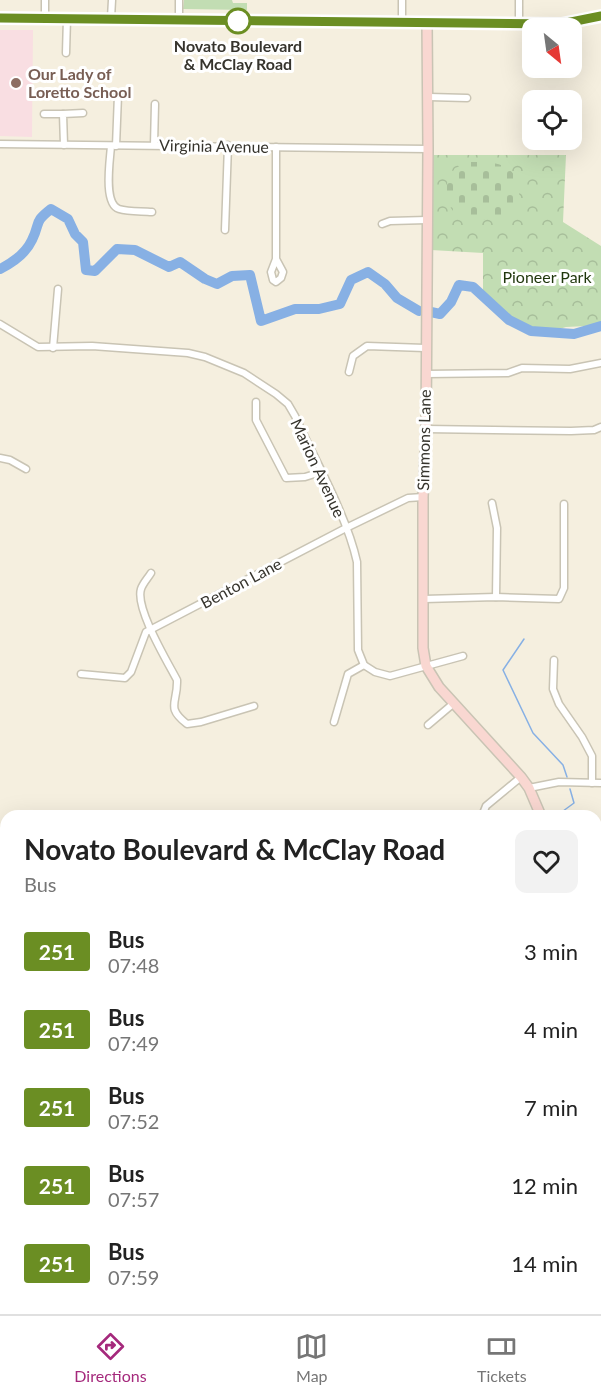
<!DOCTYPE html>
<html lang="en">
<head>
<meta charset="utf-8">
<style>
  :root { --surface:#fff; --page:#f2f2f2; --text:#222; --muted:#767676; --line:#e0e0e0; --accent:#a5297c }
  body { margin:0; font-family:Lato,sans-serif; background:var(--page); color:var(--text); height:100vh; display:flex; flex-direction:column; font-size:22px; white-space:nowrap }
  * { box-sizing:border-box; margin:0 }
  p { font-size:20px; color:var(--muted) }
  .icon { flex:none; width:33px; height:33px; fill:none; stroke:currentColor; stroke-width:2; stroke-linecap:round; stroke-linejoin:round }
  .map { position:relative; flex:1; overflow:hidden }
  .details { position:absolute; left:0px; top:810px; width:602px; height:504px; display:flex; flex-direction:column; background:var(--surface); border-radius:18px 18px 0 0; box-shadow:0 6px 24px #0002 }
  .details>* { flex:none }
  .badge { padding:0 12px; border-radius:4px; font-size:21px; line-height:39px }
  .needle { width:39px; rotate:151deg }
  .buttons { position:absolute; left:522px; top:18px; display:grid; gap:12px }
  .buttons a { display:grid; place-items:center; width:60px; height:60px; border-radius:12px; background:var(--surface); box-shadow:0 6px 24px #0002; font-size:30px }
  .map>.badge { position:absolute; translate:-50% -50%; box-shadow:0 0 0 3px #fff }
  .round { display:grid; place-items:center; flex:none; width:63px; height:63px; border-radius:12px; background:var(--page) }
  .overview { display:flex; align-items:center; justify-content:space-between; height:102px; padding:0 24px }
  h1 { font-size:28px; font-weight:700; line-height:45px }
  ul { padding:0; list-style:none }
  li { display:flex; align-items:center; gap:18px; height:78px; padding:0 24px }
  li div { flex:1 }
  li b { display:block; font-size:22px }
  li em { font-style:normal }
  li .badge { min-width:66px; font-weight:700; text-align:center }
  .dock { display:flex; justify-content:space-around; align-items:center; height:84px; border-top:2px solid var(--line); background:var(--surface); font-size:16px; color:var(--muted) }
  .dock a { display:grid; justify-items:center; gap:3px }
  .dock .current { color:var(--accent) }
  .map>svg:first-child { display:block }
  .education { fill:#f9dee2 }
  .grass { fill:#c2ddb3 }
  .forest { fill:url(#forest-crowns) }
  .cemetery { fill:url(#cemetery-stones) }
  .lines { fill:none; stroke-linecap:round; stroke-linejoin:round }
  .stream { stroke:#87b0e4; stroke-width:1.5 }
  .river { stroke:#87b0e4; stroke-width:10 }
  .street-casing { stroke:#c9c4b4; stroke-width:9 }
  .secondary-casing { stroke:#c9c4b4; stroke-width:12 }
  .street { stroke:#fff; stroke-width:6 }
  .secondary { stroke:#f9d7d1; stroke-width:9 }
  .line-casing { stroke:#fff; stroke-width:14 }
  .line { stroke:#6b8e23; stroke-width:9 }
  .stop-dot { fill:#fff; stroke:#6b8e23; stroke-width:3 }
  .education-dot { fill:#8d6e63; stroke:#fff; stroke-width:2 }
  .labels { text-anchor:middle; stroke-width:6; stroke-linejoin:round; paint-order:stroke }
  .stop-label { font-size:16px; font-weight:bold; fill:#36342d; stroke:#fff }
  .education-label { font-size:16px; font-weight:bold; fill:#785e54; stroke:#fff; text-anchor:start }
  .street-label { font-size:16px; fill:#36342d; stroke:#fff }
  .park-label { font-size:16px; fill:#1f360c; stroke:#fff }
</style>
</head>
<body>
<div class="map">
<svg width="601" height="1314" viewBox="0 0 601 1314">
  <defs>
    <pattern id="forest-crowns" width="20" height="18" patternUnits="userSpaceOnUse" patternTransform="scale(1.5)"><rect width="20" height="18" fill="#c2ddb3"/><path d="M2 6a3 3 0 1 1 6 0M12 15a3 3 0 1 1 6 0" fill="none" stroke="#a7be9a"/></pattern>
    <pattern id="cemetery-stones" width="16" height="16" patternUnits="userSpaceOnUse" patternTransform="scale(1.5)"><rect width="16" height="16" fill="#c2ddb3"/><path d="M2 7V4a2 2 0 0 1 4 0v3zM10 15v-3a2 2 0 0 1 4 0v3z" fill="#a7be9a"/></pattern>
  </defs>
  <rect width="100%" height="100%" fill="#f5efdf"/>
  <path class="education" d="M0,30H33L32,137L0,136Z"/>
  <path class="grass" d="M184,0H232L233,3H247V10L183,9Z"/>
  <g class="forest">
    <path d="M433,155H566L563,222L601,246V323L587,326L566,327L546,333L526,329L508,314L493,310L483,298V253L431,250Z"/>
    <path d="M10,1308H466L467,1314H5Z"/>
  </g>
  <path class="cemetery" d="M467,162C487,162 512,160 518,184C520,192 520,199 515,206C505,221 467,224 454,212C450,208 448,200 445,196C448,176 449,170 467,162Z"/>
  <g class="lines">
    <g class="stream">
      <path d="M524,639L503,670L533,733L563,765L567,777"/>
      <path d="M560,816L559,814L574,803L570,789"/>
      <path d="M596,970L601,972"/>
      <path d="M0,1292L6,1286"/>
    </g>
    <g class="river">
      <path d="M0,269C12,263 26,253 32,240C41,222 33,223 51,209L68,219L75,234L83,242L86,270L95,271L117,249L135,250L169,267L180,262L205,279L217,284L232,276L250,275L261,321L295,309H319L340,304L351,280L368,272L385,284L397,298L419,311"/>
      <path d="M431,312L440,314L451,302L459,285L473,287L509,320L531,331L574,334L601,326"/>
    </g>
    <g class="street-casing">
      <g id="street">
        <path d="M45,0V18"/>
        <path d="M111,18L112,0"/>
        <path d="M179,20V0"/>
        <path d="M402,22V0"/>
        <path d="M519,23V0"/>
        <path d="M66,53L67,18"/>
        <path d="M429,97L467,98"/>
        <path d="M44,114H63"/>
        <path d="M0,144L428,149"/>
        <path d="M64,145L63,114L83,113"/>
        <path d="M154,145L155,104"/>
        <path d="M111,146C110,160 103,204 119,209C129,212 142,211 152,212"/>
        <path d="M116,146L118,95"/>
        <path d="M382,224L390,221L427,220"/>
        <path d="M225,230L228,145"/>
        <path d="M276,259L283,272L281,278L276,282L273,280L271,272L276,259V147"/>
        <path d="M0,324L38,347L92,346L188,353L205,357L244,373L276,394L288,404L295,416C315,460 347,516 357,562L358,650L364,665L375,672L390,676L463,656"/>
        <path d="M53,348L58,289"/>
        <path d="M349,372L353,356L367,346L425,348"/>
        <path d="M426,374L508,373L522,368L570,369L601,363"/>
        <path d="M256,402V420L286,478L305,477L321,472"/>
        <path d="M426,429L571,431L594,430L601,427"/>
        <path d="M0,458L10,460L26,469"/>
        <path d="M492,503L497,528L496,597"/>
        <path d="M151,573C148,578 143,583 141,589C135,608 167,661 177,680C178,703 165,707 187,724L201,722L254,706"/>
        <path d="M424,599L496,597L559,599L564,588V504"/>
        <path d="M554,660L553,689L559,704L582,737L592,756V783"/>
        <path d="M81,674L125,678L131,672L146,632L346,528L408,498L423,497"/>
        <path d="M334,722L348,674L364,665"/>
        <path d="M428,725L454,703"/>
        <path d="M529,788L559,782L601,783"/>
        <path d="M482,816L486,806L521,777"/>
        <path d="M596,1245L601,1244"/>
        <path d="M596,1252L601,1287"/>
        <path d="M506,1308L507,1314"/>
      </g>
    </g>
    <g class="secondary-casing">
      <g id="secondary">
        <path d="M0,18L561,24L601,16"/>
        <path d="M427,22L428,149L426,429L423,497V648L426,666L439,687L521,777L529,788L541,816"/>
        <path d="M596,1051L601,1050"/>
        <path d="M596,1062L601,1061"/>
        <path d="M0,1311L6,1304"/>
      </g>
    </g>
    <use href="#street" class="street"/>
    <use href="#secondary" class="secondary"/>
  </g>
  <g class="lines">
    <g class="line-casing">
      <path id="line" d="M0,18L561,24L601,16"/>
    </g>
    <use href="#line" class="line"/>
  </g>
  <circle class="stop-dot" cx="238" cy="21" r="12"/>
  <circle class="education-dot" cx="16" cy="83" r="6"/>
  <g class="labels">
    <g class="stop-label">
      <text x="238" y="52">Novato Boulevard<tspan x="238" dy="18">&amp; McClay Road</tspan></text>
    </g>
    <g class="education-label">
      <text x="28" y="80">Our Lady of<tspan x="28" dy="18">Loretto School</tspan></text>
    </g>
    <g class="street-label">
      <text transform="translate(214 146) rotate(1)" y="6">Virginia Avenue</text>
      <text transform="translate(424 440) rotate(-89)" y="6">Simmons Lane</text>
      <text transform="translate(318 468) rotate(65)" y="6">Marion Avenue</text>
      <text transform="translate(241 583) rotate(-28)" y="6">Benton Lane</text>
    </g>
    <g class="park-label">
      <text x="547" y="283">Pioneer Park</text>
    </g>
  </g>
</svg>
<div class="buttons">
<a><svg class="needle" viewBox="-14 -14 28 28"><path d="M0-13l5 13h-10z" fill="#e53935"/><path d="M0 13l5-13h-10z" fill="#767676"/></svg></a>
<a><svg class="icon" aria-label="locate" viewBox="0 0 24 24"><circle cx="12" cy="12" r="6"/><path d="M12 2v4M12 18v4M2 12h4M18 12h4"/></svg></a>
</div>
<section class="details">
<div class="overview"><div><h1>Novato Boulevard &amp; McClay Road</h1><p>Bus</p></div><a class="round"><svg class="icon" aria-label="heart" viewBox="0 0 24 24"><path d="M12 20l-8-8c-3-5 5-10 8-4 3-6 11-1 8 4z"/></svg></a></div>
<ul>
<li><span class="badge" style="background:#6b8e23;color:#fff">251</span><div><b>Bus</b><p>07:48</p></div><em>3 min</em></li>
<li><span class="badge" style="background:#6b8e23;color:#fff">251</span><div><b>Bus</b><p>07:49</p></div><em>4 min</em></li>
<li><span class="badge" style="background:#6b8e23;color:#fff">251</span><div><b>Bus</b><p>07:52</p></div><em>7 min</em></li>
<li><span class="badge" style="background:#6b8e23;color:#fff">251</span><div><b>Bus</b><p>07:57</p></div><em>12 min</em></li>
<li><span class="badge" style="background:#6b8e23;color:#fff">251</span><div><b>Bus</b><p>07:59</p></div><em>14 min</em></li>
</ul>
</section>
</div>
<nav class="dock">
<a class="current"><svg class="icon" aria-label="directions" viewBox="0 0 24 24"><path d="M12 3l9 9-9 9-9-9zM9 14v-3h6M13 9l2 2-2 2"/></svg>Directions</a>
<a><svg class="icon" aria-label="map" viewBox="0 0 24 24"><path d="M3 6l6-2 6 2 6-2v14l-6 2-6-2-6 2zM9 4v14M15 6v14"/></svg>Map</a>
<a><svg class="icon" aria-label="tickets" viewBox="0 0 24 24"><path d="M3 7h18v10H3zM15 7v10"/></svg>Tickets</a>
</nav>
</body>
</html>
